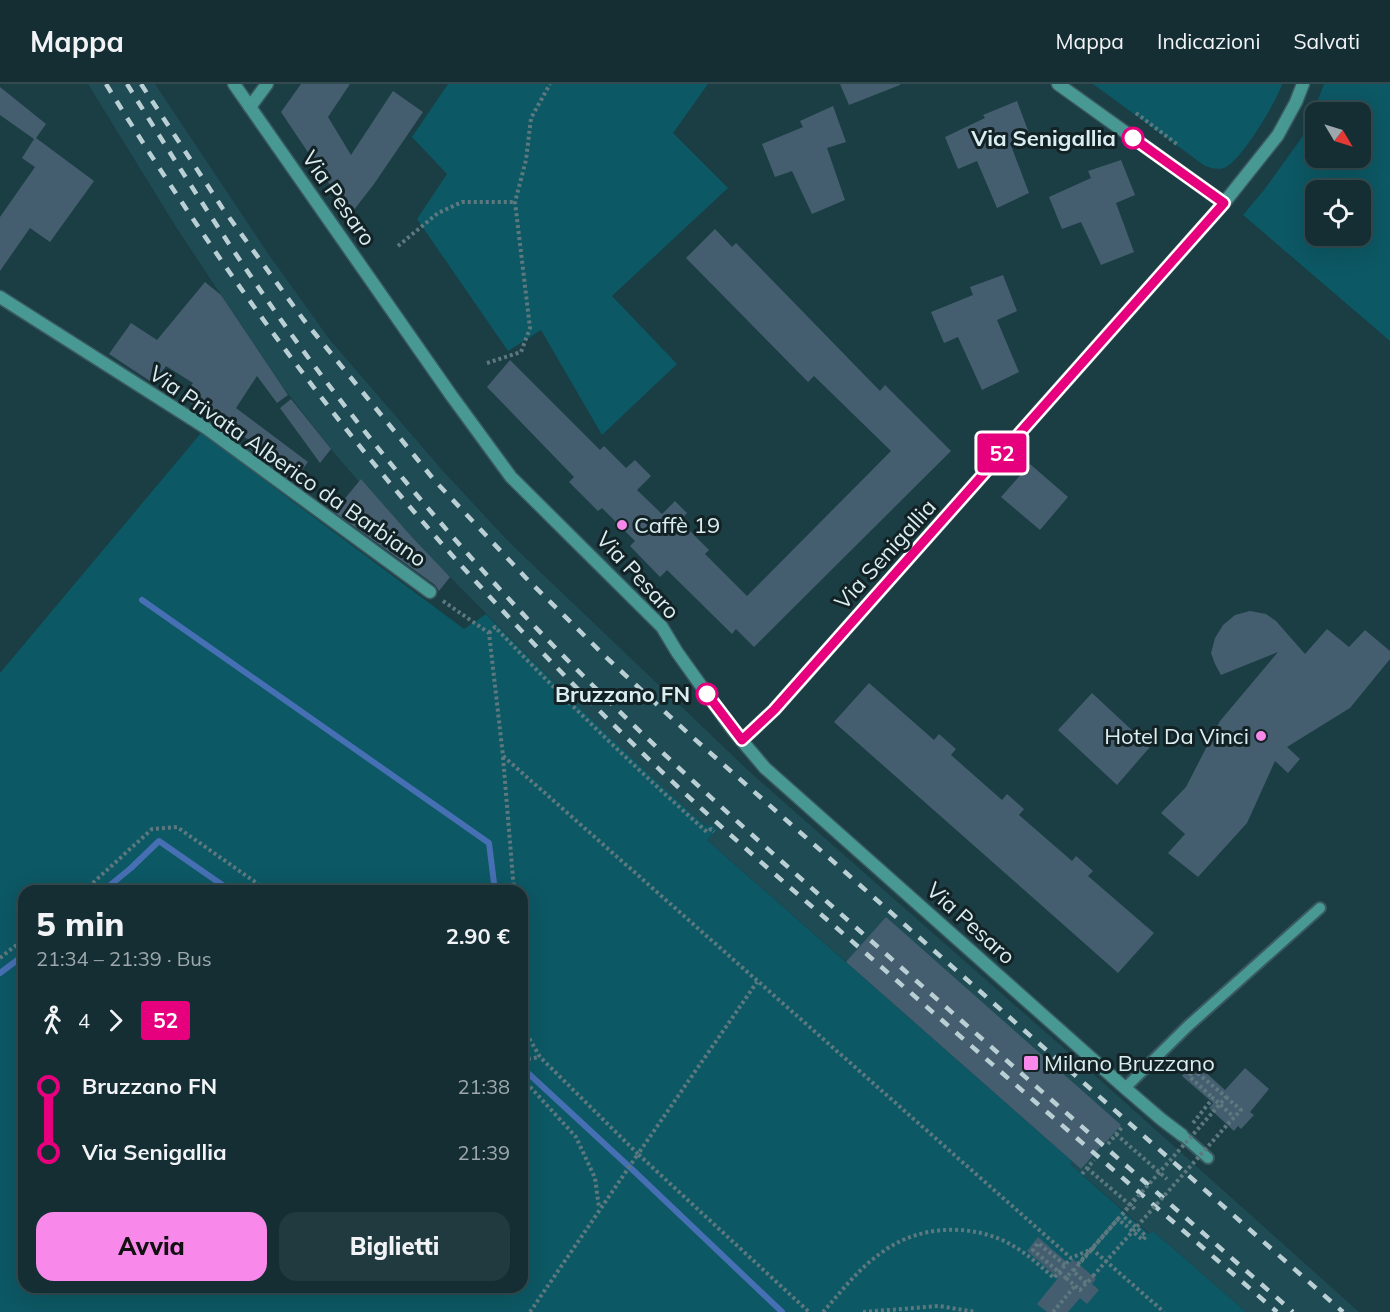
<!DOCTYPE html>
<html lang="it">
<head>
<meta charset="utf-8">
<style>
  :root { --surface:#142e33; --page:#213a3f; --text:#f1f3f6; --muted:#9da8ac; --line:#334a4e; --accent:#f888ea }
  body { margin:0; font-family:Mulish,sans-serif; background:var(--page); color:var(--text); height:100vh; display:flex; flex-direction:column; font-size:22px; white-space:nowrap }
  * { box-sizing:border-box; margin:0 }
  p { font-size:20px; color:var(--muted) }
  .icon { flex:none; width:33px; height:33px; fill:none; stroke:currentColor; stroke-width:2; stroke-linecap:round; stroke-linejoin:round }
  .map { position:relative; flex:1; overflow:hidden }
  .side { position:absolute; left:18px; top:801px; width:510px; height:408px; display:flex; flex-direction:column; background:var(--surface); border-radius:18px; box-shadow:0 6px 24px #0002,0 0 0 2px var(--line) }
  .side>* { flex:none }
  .badge { padding:0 12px; border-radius:4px; font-size:21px; line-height:39px }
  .needle { width:39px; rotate:128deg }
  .buttons { position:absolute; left:1305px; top:18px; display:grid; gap:12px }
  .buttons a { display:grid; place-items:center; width:66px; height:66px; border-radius:12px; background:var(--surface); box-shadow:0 6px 24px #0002,0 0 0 2px var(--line); font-size:30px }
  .map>.badge { position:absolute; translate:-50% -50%; box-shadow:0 0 0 3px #fff }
  .legs { display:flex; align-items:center; gap:9px; height:66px; padding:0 18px; font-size:20px }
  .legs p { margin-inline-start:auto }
  .summary { display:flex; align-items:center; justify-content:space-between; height:102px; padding:0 18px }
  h1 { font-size:33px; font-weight:800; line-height:45px }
  .button { display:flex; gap:12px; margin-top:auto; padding:12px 18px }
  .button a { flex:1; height:69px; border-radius:18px; background:var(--accent); color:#111; font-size:24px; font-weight:800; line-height:69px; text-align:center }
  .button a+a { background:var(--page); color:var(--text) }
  ul { padding:0 18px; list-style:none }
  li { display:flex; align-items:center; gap:21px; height:66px; font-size:22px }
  li i { display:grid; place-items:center; width:9px; height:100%; margin:0 8px; background:currentColor }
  li i::after { content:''; width:15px; height:15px; margin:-8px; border:4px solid; border-radius:50%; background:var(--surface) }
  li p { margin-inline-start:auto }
  li:first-child i { background:linear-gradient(#0000 50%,currentColor 0) }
  li:last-child i { background:linear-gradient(currentColor 50%,#0000 0) }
  header { display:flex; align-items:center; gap:36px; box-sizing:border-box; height:84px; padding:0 30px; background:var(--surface); border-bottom:2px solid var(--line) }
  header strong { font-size:28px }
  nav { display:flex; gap:33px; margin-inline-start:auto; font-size:21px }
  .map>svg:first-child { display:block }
  .built { fill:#1e4b54 }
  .green { fill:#0c5864; fill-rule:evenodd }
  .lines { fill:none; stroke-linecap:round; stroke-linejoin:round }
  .stream { stroke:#476fb3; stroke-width:6 }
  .building { fill:#445e6f }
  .lane-casing { stroke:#3a5960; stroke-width:14 }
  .street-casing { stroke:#3a5960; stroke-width:15 }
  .path { stroke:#5d797f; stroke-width:4; stroke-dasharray:3 3; stroke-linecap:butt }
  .lane { stroke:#489993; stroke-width:10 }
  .street { stroke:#489993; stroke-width:12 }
  .rail { stroke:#bacfd4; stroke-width:4.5; stroke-dasharray:10 10; stroke-linecap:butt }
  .path-bridge { stroke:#5d797f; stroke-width:4; stroke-dasharray:3 3; stroke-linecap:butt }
  .line-1-casing { stroke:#fff; stroke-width:14 }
  .line-1 { stroke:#e6007e; stroke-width:9 }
  .stop-1-dot { fill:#fff; stroke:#e6007e; stroke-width:3 }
  .poi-dot { fill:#f888ea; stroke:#132225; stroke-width:2 }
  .labels { text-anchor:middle; stroke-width:6; stroke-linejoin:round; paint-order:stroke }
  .stop-label { font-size:22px; font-weight:bold; fill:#daedf1; stroke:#132225; text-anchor:end }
  .street-label { font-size:22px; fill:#daedf1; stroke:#132225 }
  .poi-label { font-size:22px; fill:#daedf1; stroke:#132225; text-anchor:start }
</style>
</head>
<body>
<header>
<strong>Mappa</strong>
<nav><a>Mappa</a><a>Indicazioni</a><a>Salvati</a></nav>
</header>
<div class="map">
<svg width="1390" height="1228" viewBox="0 0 1390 1228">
  <rect width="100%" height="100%" fill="#1b3d44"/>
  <path class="built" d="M88,0H155L267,168L330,256L443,387L511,460L752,690L1100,996L1359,1228H1246L1153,1147L1150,1150L1069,1079L1072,1076L707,756L716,745L707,743L666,707L603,648L450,493L411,452L361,395L359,398L331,365L283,303L221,211L176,143Z"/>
  <g class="green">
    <path d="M448,0H708L673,49L728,104L612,212L677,280L602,351L541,246L508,267L417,135L447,90L412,53Z"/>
    <path d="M1093,0H1282C1277,17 1240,79 1224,84C1217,86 1211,84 1205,82Z"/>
    <path d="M1324,0H1390V257L1243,131L1264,106L1305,49ZM1316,28H1360V74H1316ZM1316,106H1360V152H1316Z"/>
    <path d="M201,349L464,545L486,530C558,603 630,675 707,743L710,740L717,745L707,756L1072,1077L1070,1080L1149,1150L1153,1147L1246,1228H0V589ZM24,807H522V1203H24Z"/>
  </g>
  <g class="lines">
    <g class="stream">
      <path d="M142,516L489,759L495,807"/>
      <path d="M103,807L131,784L159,757L231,807"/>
      <path d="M0,889L24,871"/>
      <path d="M529,990L636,1089L782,1228"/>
    </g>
  </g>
  <g class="building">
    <path d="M301,0H350L328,33L351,71L393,7L423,28L374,100L350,131L281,28Z"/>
    <path d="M840,0H900V1L849,21Z"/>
    <path d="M0,3L46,40L36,54L94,97L50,158L30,144L0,187V133L35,83L22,74L34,55L0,31Z"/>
    <path d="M1017,17L1030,52L1010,59L1029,109L997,124L977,77L958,85L945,53L985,34L983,31Z"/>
    <path d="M833,22L846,58L827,64L845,116L812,130L792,87L775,93L762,60L803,43L800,37Z"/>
    <path d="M1121,76L1135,111L1116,119L1134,168L1101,181L1081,138L1062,145L1049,113L1091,94L1088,87Z"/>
    <path d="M715,145L732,163L736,159L880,307L885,301L951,367L754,563L736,545L732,550L667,486L660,493L630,462L635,457L602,424L598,427L569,398L574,393L487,303L510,276L600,366L604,362L626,384L635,376L651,392L637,406L662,430L675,417L687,429L680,437L709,466L705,470L747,512L891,367L814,292L808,298L686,174Z"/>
    <path d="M1003,191L1017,227L997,236L1019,288L982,306L958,253L944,259L931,228L973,211L970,203Z"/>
    <path d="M205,198L221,211L288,311L277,319L257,292L236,324L308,378L293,398L245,361L249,356L182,314L193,299L166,282L153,299L109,270L131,239L157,256Z"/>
    <path d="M291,315L331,365L320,379L280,324Z"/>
    <path d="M1030,380L1068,413L1040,446L1001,413Z"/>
    <path d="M361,395L411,452L450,493L439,507L435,501L334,428Z"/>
    <path d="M1250,527L1266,530L1276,537L1305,570L1327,545L1349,563L1365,546L1390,567V575L1350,624L1287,663L1300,675L1288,689L1275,677L1247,739L1198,793L1168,769L1185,750L1161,729L1186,703L1220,637L1278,568L1221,591L1215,580L1211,569L1215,554L1223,541L1235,531Z"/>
    <path d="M869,599L934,656L939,650L956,665L951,671L1002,716L1007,710L1024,725L1019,731L1072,777L1076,772L1093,787L1088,792L1154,849L1118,889L834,638Z"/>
    <path d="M1092,609L1150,663L1117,701L1058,646Z"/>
    <path d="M886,833L1121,1041L1106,1058H1105L1081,1085L846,878Z"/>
    <path d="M1194,978L1225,1006L1245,984L1269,1005L1250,1028L1254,1031L1241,1045L1238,1042L1234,1047L1209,1024L1213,1019L1182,992Z"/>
    <path d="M1038,1153L1069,1180L1073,1175L1096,1195L1092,1200L1099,1206L1087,1220L1080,1214L1068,1228H1047L1037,1220L1058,1194L1027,1167Z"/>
  </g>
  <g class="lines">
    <g class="lane-casing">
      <g id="lane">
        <path d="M1125,1004L1188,942L1320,824"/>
        <path d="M1182,1051L1208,1074"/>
      </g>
    </g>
    <g class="street-casing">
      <g id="street">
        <path d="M234,0L451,311L511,393L662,543L677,568L732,645L765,684L1125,1004L1161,1035L1182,1051"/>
        <path d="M1058,0L1224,119"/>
        <path d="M250,23L267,0"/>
        <path d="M0,213L206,344L430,508"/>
        <path d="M742,656L774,626L1224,119L1278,51L1296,18L1303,0"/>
      </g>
    </g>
    <g class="path">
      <path d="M1136,29L1178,61"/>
      <path d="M398,162L438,129L462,118H515"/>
      <path d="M487,279L521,268L530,244L515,118L526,76L531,34L550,0"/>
      <path d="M443,517L489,549L503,672L1071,1174L1092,1165L1164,1228"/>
      <path d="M489,549L495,543C563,614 634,683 707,748L711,745L714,748"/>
      <path d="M503,673L514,807"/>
      <path d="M84,807L152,745L177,743L268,807"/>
      <path d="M0,874L24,855"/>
      <path d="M522,908L525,947L540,973L638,1070L757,898"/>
      <path d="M522,976L540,973"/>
      <path d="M522,994L576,1053L595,1094L599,1124"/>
      <path d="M1226,1013L1241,1026L1227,1041"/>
      <path d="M1213,1028L1226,1013L1194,986L1189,992L1213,1014"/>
      <path d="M1193,1039L1213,1014L1234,1033"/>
      <path d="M1116,1050L1167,1095"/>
      <path d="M1108,1060L1123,1042"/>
      <path d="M1087,1084L1137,1127"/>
      <path d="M1082,1090L1094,1076"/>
      <path d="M1065,1181L1038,1159L1033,1166L1066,1194L1073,1186"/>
      <path d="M1066,1194L1080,1206L1093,1192"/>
      <path d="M1086,1199L1073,1187L1118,1135L1143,1156L1146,1152L1122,1131L1136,1113"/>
      <path d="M530,1228L638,1070L809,1228"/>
      <path d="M823,1228C841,1208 858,1185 881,1169C915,1143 963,1139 1002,1156C1022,1165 1038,1180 1054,1194L1071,1174"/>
      <path d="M863,1228L939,1222L976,1228"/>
      <path d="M1053,1228L1075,1202"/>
    </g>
    <use href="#lane" class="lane"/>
    <use href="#street" class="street"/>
    <g class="rail">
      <path d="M106,0C208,165 321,324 450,469C517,544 587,616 659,685C727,750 799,811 870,873C1005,992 1141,1110 1277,1228"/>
      <path d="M127,0C178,82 230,164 286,243C354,338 429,429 508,514C621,636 745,745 869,855C1010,980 1152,1104 1293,1228"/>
      <path d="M141,0L223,125L303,235L435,397L526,494L609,576L690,651L1343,1228"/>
    </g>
    <g class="path-bridge">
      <path d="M1078,1180L1213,1028"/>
      <path d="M1093,1192L1227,1041"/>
    </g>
  </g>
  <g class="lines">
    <g class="line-1-casing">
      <path id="line-1" d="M707,610L742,656L774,626L1224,119L1133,54"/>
    </g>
    <use href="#line-1" class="line-1"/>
  </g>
  <g class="stop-1-dot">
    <circle cx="1133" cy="54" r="10"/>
    <circle cx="707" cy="610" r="10"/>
  </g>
  <g class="poi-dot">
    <circle cx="622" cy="441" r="6"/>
    <circle cx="1261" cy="652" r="6"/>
    <rect x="1023" y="971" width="16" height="16" rx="3"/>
  </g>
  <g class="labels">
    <g class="stop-label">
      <text x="1116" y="62">Via Senigallia</text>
      <text x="690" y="618">Bruzzano FN</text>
    </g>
    <g class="street-label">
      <text transform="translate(339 114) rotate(55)" y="8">Via Pesaro</text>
      <text transform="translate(288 382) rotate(35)" y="8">Via Privata Alberico da Barbiano</text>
      <text transform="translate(885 470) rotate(-48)" y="8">Via Senigallia</text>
      <text transform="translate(638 491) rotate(47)" y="8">Via Pesaro</text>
      <text transform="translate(971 839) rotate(42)" y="8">Via Pesaro</text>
    </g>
    <g class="poi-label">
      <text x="634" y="449">Caffè 19</text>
      <text x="1249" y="660" text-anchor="end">Hotel Da Vinci</text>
      <text x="1044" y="987">Milano Bruzzano</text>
    </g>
  </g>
</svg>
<div class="buttons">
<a><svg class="needle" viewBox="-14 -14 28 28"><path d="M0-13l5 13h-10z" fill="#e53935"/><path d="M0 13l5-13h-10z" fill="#9da8ac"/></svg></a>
<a><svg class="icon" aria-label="locate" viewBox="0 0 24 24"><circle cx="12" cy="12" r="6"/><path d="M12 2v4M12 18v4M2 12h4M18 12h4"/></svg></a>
</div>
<b class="badge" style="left:1002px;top:369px;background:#e6007e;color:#fff">52</b>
<section class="side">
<div class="summary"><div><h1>5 min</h1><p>21:34 – 21:39 · Bus</p></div><b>2.90 €</b></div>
<div class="legs"><svg class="icon" aria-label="walk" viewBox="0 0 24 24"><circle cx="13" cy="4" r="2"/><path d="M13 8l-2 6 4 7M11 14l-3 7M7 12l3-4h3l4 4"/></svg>4<svg class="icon" aria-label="forward" viewBox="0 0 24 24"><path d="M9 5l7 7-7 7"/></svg><b class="badge" style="background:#e6007e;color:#fff">52</b></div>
<ul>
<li><i style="color:#e6007e"></i><b>Bruzzano FN</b><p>21:38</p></li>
<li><i style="color:#e6007e"></i><b>Via Senigallia</b><p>21:39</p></li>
</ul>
<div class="button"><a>Avvia</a><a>Biglietti</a></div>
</section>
</div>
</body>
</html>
